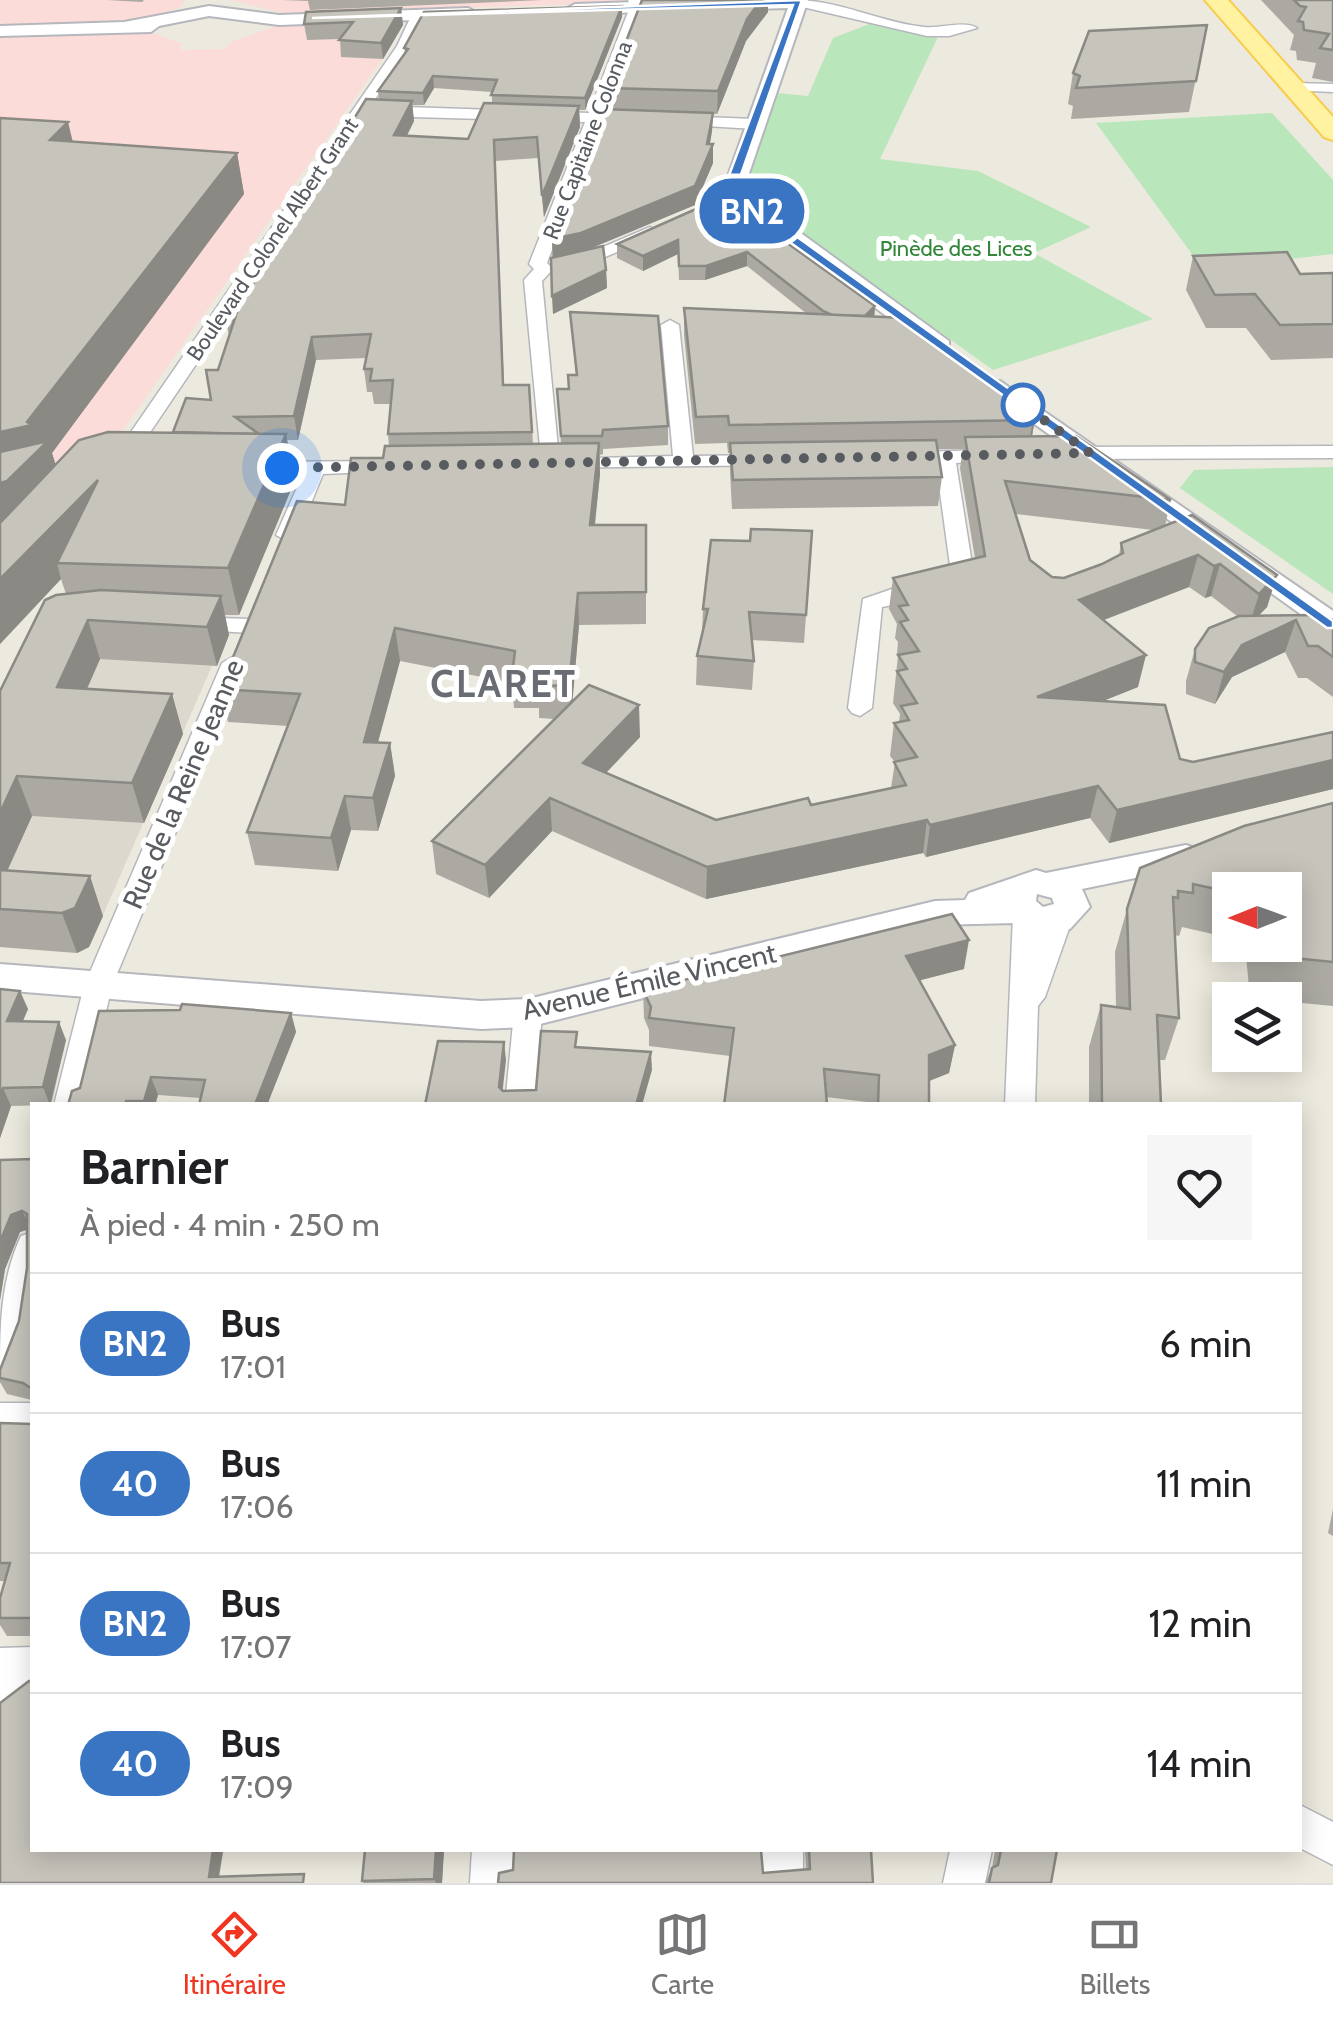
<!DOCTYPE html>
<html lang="fr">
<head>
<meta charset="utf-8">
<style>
  :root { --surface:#fff; --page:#f6f6f6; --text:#202124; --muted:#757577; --line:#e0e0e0; --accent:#f13520 }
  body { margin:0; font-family:Cabin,sans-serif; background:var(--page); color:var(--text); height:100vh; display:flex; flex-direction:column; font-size:38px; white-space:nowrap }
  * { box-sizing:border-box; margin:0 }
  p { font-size:32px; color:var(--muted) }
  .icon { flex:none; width:55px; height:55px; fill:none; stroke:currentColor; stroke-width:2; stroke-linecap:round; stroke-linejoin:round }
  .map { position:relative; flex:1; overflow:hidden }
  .sheet { position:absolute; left:30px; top:1102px; width:1272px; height:750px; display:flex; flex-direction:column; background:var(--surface); border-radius:0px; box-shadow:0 5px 25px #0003 }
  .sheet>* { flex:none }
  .badge { padding:0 20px; border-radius:32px; font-size:35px; line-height:65px }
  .needle { width:65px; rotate:269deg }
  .controls { position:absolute; left:1212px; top:872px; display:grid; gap:20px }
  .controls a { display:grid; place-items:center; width:90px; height:90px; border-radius:0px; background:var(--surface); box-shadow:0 5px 25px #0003; font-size:50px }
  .you { position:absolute; width:50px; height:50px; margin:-25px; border:8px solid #fff; border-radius:50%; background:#1a73e8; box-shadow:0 0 0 15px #1a73e833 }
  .map>.badge { position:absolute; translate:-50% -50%; box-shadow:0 0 0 5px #fff }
  .round { display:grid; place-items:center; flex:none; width:105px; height:105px; border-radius:0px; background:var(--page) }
  .overview { display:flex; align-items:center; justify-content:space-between; height:170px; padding:0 50px }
  h1 { font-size:48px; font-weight:700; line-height:75px }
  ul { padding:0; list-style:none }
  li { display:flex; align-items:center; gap:30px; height:140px; padding:0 50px; border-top:2px solid var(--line) }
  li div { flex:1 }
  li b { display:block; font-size:38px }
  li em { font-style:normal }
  li .badge { min-width:110px; font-weight:700; text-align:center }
  .tab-bar { display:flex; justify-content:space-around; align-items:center; height:140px; border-top:2px solid var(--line); background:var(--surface); font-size:28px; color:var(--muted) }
  .tab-bar a { display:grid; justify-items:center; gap:5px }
  .tab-bar .current { color:var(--accent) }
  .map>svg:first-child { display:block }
  .education { fill:#dcd8cd }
  .medical { fill:#fcdcd8 }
  .green { fill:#b9e6ba }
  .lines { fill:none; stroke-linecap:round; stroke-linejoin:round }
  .minor-casing { stroke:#b5b7bd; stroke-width:3 }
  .tertiary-casing { stroke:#b5b7bd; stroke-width:4 }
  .primary-casing { stroke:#f8cc4c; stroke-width:4 }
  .minor { fill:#fff; fill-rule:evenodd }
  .tertiary { fill:#fff; fill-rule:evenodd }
  .primary { fill:#fff2a1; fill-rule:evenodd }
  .wall { fill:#aba9a2; fill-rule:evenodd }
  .shaded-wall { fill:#8b8984 }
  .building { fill:#c7c4bc; stroke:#8b8984; stroke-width:2.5 }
  .line { fill:#3a75c4; stroke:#fff; stroke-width:2.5 }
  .walk { stroke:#585c61; stroke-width:10; stroke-dasharray:0 18 }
  .stop-dot { fill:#fff; stroke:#3a75c4; stroke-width:5 }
  .labels { text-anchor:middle; stroke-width:10; stroke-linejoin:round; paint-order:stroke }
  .far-street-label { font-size:22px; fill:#585c61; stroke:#fff }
  .far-park-label { font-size:22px; fill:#318737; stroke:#fff }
  .street-label { font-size:28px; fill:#585c61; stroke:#fff }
  .district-label { font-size:38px; font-weight:bold; letter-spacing:2.5px; fill:#696d73; stroke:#fff }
</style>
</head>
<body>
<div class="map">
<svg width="1333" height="1883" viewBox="0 0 1333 1883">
  <rect width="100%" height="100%" fill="#ece9de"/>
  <path class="education" d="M58,638L222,643L89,947L77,953L0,947V760Z"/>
  <g class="medical">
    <path d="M0,0H184L183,6L159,15L125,21L0,25Z"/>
    <path d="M230,0H632V2L286,14Z"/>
    <path d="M340,23L339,39L391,46L112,446L102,453L0,481V37L148,31L182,44L180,50L224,49L231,42L277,26Z"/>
  </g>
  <g class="green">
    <path d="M880,20L932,31L937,39L880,159L978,171L1091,227L1034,253L1153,319L993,370L744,192L777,93L808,96L833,38Z"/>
    <path d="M1272,113L1333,180V254L1203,269L1096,123Z"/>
    <path d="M1333,467V594L1180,488L1194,470Z"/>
  </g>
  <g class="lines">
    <g class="minor-casing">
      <g id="minor">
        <path d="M628,0H642L644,7L604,113L642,119L634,124L600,123L547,263L553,269L542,281L559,459L673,456L661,325L670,320L679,325L693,456L767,455L777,461L774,465L542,468L524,280L534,269L529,264L585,122L377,116L369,111L377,106L589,113L630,7Z"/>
        <path d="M794,0C840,0 879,22 924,27C940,29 965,20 977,28L949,36H927L794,5Z"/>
        <path d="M413,12L425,15L411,46L128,465H114L111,461L397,46Z"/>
        <path d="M1294,83L1333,84V92L1289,90L1287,87Z"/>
        <path d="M677,116L755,119L763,124L755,129L672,124V118Z"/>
        <path d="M650,227L658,232L656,236L576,269L561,265Z"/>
        <path d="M1333,446V458L1070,459L1060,453L1070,447Z"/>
        <path d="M997,450L1007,456L1004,460L956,463L975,583L960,592L882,607L872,708L860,716L852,713L848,708L863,599L895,588L952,580L936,463L905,464L895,458L905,452Z"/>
        <path d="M387,461L394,463V471L323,474L298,535L287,541L276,535L303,474H255L245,468L255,462Z"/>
        <path d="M191,617L250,619L261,626L250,633L183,629V619Z"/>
        <path d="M234,656L246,663L112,986L84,1105H54L84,986L222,663Z"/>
        <path d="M1027,905L1041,915L1040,932L1048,913L1058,910L1072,920L1045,997L1038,1006L1035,1105H1005L1013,915Z"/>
        <path d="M528,1002L538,1005L542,1013L535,1105H505L514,1013L518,1005Z"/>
        <path d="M32,1232C35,1279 32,1327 12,1371L0,1375C0,1327 0,1281 21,1236Z"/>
        <rect x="0" y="1403" width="32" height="32"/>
        <path d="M32,1647V1685H23L14,1711L0,1716V1648Z"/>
        <path d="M1300,1805L1333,1822V1865L1300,1848Z"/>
        <path d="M472,1850H514L512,1883H470Z"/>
        <rect x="761" y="1850" width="42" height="33"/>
        <path d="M950,1850H992L985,1883H943Z"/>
      </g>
    </g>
    <g class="tertiary-casing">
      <g id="tertiary">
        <path d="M697,0H808L743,191L949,341V351H933L722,193L788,8L575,14L566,9L575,4Z"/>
        <path d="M209,6L279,15L468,8L477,13L468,18L279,25L209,16L159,26L151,32L0,36V26L124,22Z"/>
        <path d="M1000,381L1333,611V633L1323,630L991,393L988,388L991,383Z"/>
        <path d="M1186,845L1198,849L1203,857L1198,865L1082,889L1090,907L1070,929L1058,933L1034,931L1016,923L935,925L528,1027L481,1029L0,990V964L481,1001L528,999L935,901L965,900L969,893L1036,870L1046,873ZM1037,894L1052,898L1054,904L1043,907L1036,901Z"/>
      </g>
    </g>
    <g class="primary-casing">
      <path id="primary" d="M1205,0H1228L1333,117V140L1324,137Z"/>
    </g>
    <use href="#minor" class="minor"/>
    <use href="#tertiary" class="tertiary"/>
    <use href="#primary" class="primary"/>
  </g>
  <g class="wall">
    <path d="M107,0H144L142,2Z"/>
    <path d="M282,0H542L310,10L308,1Z"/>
    <path d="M642,0H768V12L746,41L717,114H713L712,131L710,144L713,163L695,205L589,249L606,270L607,288L553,314L552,239L608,109V88Z"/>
    <path d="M1261,0H1333V82L1312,78L1316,63L1297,60L1296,51L1290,50L1294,35Z"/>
    <path d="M622,6V17L585,110H579L580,127L544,217L538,158L495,161L504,385H529L533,444L561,443L557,389H568L576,375L570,312L668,426V445L603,449V454L600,455V474L595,525H646V624L579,625L572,701L640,737L606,773L716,820L811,805L891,788L895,762L890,756L894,723L899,722L900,714L893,703L898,656L897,654L898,642L895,638L897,624L889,609L893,578L975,558L960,468L963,449H938L942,477L938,506L732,509L730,472V453H728L727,443L695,444L684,335V308L807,314L747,266L705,280H679L678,254L643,271L617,258V244L723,197L875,306L874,317L1037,408L1032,436L1171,500L1165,526L1277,575L1267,607L1259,615L1333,620V697L1307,678H1298L1285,652L1232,677L1215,704L1186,694V681L1195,649L1237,616L1211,596L1205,598L1189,587L1104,620L1138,687L1103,701L1180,759L1193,762L1333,732V789L1109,843L1090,818L926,857L923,853L706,899L552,831L489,898L436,874L432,841L555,719L539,718V708H514L512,683L400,661L378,742L390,743L395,776L378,831L351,830L338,871L255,865L247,832L288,726L228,722L220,689L345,505L383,458L389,446L388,434L391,404H374L372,392H367L364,369L366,358L316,360L298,440H287L295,480L239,615H225L229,635L217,666L100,659L87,689L172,694L183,734L144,823L32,816L7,870L103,916L89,947L77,953L0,947V691L66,594L61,579L0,644V118L72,142L237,153L244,194L52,453L56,465L174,433L211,400L218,370L229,335L224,312L253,284L379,100L378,91L405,53L404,48ZM434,88L492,92V103L468,139L407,135L414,121L412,105H424ZM1016,514L1153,530L1121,543L1119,556L1102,564L1064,578L1052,577L1030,560Z"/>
    <path d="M401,8L403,25L383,59L341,57L340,39L307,40L304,24Z"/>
    <path d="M1207,25L1189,112L1071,119L1073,106L1068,104L1073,73Z"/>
    <path d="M1193,256L1300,274L1333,273V358L1271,360L1246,328H1206L1186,290Z"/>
    <path d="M812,531L804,643L752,640L754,661L752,690L696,685L697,656L702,632L703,609L750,541Z"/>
    <path d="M1333,803V1006L1250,998L1245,945H1285V890H1230V938L1182,927L1179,936L1175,935L1179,1018L1165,1060H1159L1161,1105H1089V1047L1101,1005L1116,1007L1115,952L1127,909Z"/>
    <path d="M964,969L919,980L955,1045L949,1073L929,1081V1105H875V1103L826,1097L730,1056L649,1046V1030L644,1018L643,990Z"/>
    <path d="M0,989L28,1009L22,1022L66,1040L51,1105L11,1106L0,1138Z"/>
    <path d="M291,1013L296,1032L267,1105H199L201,1098L158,1095L155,1105H68Z"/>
    <path d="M32,1159V1400L7,1394L0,1382V1370L19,1321L27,1268V1230L20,1232L5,1269L0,1300V1160Z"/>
    <path d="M0,1423L32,1424V1636H7L0,1625V1598L5,1581H0Z"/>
    <path d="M1333,1509V1536L1328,1533Z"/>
    <path d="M365,1850H444L442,1883H363Z"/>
    <path d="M805,1850H871L873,1883L763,1873L806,1870Z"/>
    <path d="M995,1850H1057L1051,1883H985L992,1868Z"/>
  </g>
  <g class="shaded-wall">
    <path d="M761,0H768V12L746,41L717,114L718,91L747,19Z"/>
    <path d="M622,6V17L585,110V98Z"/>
    <path d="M401,8L403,25L383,59L381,43Z"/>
    <path d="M433,76L434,88L424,105L423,93Z"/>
    <path d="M412,101L414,121L397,156L394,135Z"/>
    <path d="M579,106L580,127L544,217L542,196Z"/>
    <path d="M713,113L712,131L707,158L713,144V163L695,205L582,252L553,258L552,239L707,144Z"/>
    <path d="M68,122L78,163L50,140Z"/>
    <path d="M237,153L244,194L52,453L62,487L0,534V432L27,422Z"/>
    <path d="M678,240V254L643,271V256Z"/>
    <path d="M747,252V266L705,280L706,266Z"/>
    <path d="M606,270L607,288L553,314L552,296Z"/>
    <path d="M875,306L874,321L856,325Z"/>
    <path d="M312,337L316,360L298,440L294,416Z"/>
    <path d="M1037,408L1032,436L1028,448L1033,420Z"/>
    <path d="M286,434L295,480L239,615L228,568Z"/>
    <path d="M599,443L600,474L591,558L590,525Z"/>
    <path d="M98,480L57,563L61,579L0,644V579Z"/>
    <path d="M1198,555L1189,587L1072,632L1079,600Z"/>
    <path d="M1220,564L1211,596L1205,598L1214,566Z"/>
    <path d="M1277,575L1267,607L1249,626L1259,594Z"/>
    <path d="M578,593L579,625L571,719L569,686Z"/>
    <path d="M221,596L229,635L217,666L207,627Z"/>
    <path d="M88,620L100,659L70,727L57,687Z"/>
    <path d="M1296,620L1285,652L1232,677L1215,704L1224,672L1242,645Z"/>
    <path d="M395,628L400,661L369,775L364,742Z"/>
    <path d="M1146,655L1138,687L1030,730L1037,697Z"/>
    <path d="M172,694L183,734L144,823L132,783Z"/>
    <path d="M639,705L640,737L584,796L583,763Z"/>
    <path d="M390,743L395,776L378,831L373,798Z"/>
    <path d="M1333,760V789L1109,843L1117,810Z"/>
    <path d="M17,776L32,816L0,887V813Z"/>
    <path d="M1098,786L1090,818L926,857L930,825Z"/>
    <path d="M345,796L351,830L338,871L331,838Z"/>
    <path d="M550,798L552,831L489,898L485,865Z"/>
    <path d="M927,820L923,853L706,899L707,867Z"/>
    <path d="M90,876L103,916L89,947L77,953L62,913Z"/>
    <path d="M969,940L964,969L902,985L906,956Z"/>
    <path d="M20,991L28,1009L15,1040L7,1021Z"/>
    <path d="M291,1013L296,1032L267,1105H256V1102Z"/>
    <path d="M59,1022L66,1040L50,1105L43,1087Z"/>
    <path d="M504,1042L506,1060L501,1105L499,1087Z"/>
    <path d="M955,1045L949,1073L924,1083L929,1055Z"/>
    <path d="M651,1052L652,1070L642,1105H636Z"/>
    <path d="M151,1077L158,1095L155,1105H146L144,1101Z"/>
    <path d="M3,1088L11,1106L0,1138V1095Z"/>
    <path d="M22,1211L31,1228L20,1232L5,1269L0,1300V1242L11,1215Z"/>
    <path d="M213,1850H222L223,1852L218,1883L209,1877Z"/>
    <path d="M436,1850H444L442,1883H436L434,1879Z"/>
  </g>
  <g class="building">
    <path d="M642,0H761L747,19L718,91L608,88Z"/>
    <path d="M1294,0H1333V50L1320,48L1329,34L1304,30L1303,22L1298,21L1306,7L1300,6Z"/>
    <path d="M622,6L585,98L491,95L497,80L433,76L423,93L378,91L408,49L404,48L424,12Z"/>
    <path d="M401,8L381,43L339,40L353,22L304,24L306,12Z"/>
    <path d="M1207,25L1196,81L1076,88L1080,76L1073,73L1089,31Z"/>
    <path d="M366,99L412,101L394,135L468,139L484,103L579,106L542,196L537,137L494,140L503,385H529L532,432L388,434L393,380L370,381L372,369H364L371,334L312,337L294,416L235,417L259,434L173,432L186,398L211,400L206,370H218L237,312H224L245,284H253Z"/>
    <path d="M602,109L713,113L707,144H713L695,186L581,233L552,239Z"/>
    <path d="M0,118L68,122L50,140L237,153L27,422L32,425L0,432Z"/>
    <path d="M723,197L875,306L865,316L832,315L823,311L747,252L706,266H679L678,240L643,256L617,244Z"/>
    <path d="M603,246L606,270L552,296L551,258Z"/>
    <path d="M1287,252L1300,274L1333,273V324L1280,325L1255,294L1215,295L1193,256Z"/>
    <path d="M684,308L906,318L1037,408L1033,420L729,425L728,416L696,417Z"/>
    <path d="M570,312L658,316L668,426L603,430L602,436H561L557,389H569L568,375H577Z"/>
    <path d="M108,432L286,434L228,568L57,563L98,480L0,579V523L79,440Z"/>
    <path d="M1076,436L1171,500L1005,481L1030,560L1052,577L1064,578L1102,564L1123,553L1121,543L1192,515L1277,575L1259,594L1220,564L1214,566L1198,555L1079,600L1146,655L1037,697L1165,705L1180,759L1193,762L1333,732V760L1117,810L1098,786L930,825L927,820L707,867L550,798L485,865L432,841L589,685L639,705L583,763L716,820L808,798L811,805L906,785L894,762L917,757L894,723L909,720L901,706L917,703L897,671L907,669L898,655L919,651L900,622L908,620L899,606L908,605L893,578L985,556L965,437Z"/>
    <path d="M936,440L942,477L733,480L730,443Z"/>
    <path d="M48,441L7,481L0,483V452Z"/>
    <path d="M599,443L590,525H646V592L578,593L569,686L537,685L538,676L512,675L515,651L395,628L364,742L390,743L373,798L345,796L331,838L247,832L300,694L220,689L297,501L345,505L351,458H383L385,446Z"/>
    <path d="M751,529L812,531L806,615L749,612L754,661L697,656L708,609H703L711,540L750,541Z"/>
    <path d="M101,590L221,596L207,627L88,620L57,687L172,694L132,783L17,776L0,813V691L45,600L56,595Z"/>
    <path d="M1317,615L1333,620V657L1318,646H1308L1296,620L1242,645L1224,672L1195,662V649L1209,628L1239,616Z"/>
    <path d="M1333,803V962L1266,955L1265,945H1285V890H1230V892L1193,884V893L1178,891V898L1173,897L1179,1018L1157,1015L1161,1105H1102L1101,1005L1130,1009L1127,909L1140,868L1244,826Z"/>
    <path d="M0,870L90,876L75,908L62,913L0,909Z"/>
    <path d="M952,914L969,940L906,956L955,1045L929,1055V1105H878L879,1075L824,1069L827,1105H724L734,1028L649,1018L651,1007L643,990Z"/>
    <path d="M0,989L20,991L7,1021L59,1022L43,1087L3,1088L0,1095Z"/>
    <path d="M182,1004L291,1013L256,1102H267L266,1105H199L205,1080L151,1077L144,1101H126L125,1105H68L72,1091L80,1088L99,1011L180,1010Z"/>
    <path d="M541,1031L577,1032L575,1047L651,1052L636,1105H425L438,1041L504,1042L499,1087L503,1091L536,1090Z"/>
    <path d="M32,1159V1389L23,1383L0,1378V1370L19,1321L27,1268V1214L22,1211L11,1215L0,1242V1160Z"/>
    <path d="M0,1423L32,1424V1618H0V1598L10,1563H0Z"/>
    <path d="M29,1681H32V1850H213L209,1877L304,1874L303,1883H0V1703Z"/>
    <path d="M365,1850H436L434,1879L362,1881Z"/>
    <path d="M514,1850H761L763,1873L810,1869L809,1850H871L873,1883H498L499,1873L513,1870Z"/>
    <path d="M1001,1850H1057L1051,1883H989L992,1868L998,1865Z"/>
  </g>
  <path class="line" d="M802,0L737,186L740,196L1333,621V628H1327L731,200L725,186L793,5L312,18Z"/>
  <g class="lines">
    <path class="walk" d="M282,468L1090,453L1023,405"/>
  </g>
  <circle class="stop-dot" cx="1023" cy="405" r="20"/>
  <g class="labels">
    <g class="far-street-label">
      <text transform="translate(587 140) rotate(-69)" y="8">Rue Capitaine Colonna</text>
      <text transform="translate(272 239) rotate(-56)" y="8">Boulevard Colonel Albert Grant</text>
    </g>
    <g class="far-park-label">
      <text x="956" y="256">Pinède des Lices</text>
    </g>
    <g class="street-label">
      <text transform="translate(183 784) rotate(-67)" y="10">Rue de la Reine Jeanne</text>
      <text transform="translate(649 981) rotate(-13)" y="10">Avenue Émile Vincent</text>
    </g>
    <g class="district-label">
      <text x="504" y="697">CLARET</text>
    </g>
  </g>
</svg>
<div class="controls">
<a><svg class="needle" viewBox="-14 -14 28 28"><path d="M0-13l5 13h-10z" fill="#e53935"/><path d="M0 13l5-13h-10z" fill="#757577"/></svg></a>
<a><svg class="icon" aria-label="layers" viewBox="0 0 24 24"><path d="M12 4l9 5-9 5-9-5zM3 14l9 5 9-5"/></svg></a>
</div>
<div class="you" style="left:282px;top:468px"></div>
<b class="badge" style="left:752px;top:211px;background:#3a75c4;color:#fff">BN2</b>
<section class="sheet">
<div class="overview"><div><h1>Barnier</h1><p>À pied · 4 min · 250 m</p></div><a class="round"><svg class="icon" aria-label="heart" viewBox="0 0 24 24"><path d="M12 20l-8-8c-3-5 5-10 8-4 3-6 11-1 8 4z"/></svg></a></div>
<ul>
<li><span class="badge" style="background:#3a75c4;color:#fff">BN2</span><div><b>Bus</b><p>17:01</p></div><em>6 min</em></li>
<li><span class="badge" style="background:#3a75c4;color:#fff">40</span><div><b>Bus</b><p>17:06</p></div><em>11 min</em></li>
<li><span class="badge" style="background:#3a75c4;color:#fff">BN2</span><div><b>Bus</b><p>17:07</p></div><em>12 min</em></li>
<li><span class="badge" style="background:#3a75c4;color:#fff">40</span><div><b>Bus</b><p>17:09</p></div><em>14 min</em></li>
</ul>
</section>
</div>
<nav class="tab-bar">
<a class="current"><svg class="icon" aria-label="directions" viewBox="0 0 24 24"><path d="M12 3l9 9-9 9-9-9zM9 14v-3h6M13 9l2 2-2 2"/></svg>Itinéraire</a>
<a><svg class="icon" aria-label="map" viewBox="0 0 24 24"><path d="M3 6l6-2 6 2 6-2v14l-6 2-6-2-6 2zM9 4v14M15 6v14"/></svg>Carte</a>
<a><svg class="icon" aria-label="tickets" viewBox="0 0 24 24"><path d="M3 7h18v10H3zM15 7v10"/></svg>Billets</a>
</nav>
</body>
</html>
